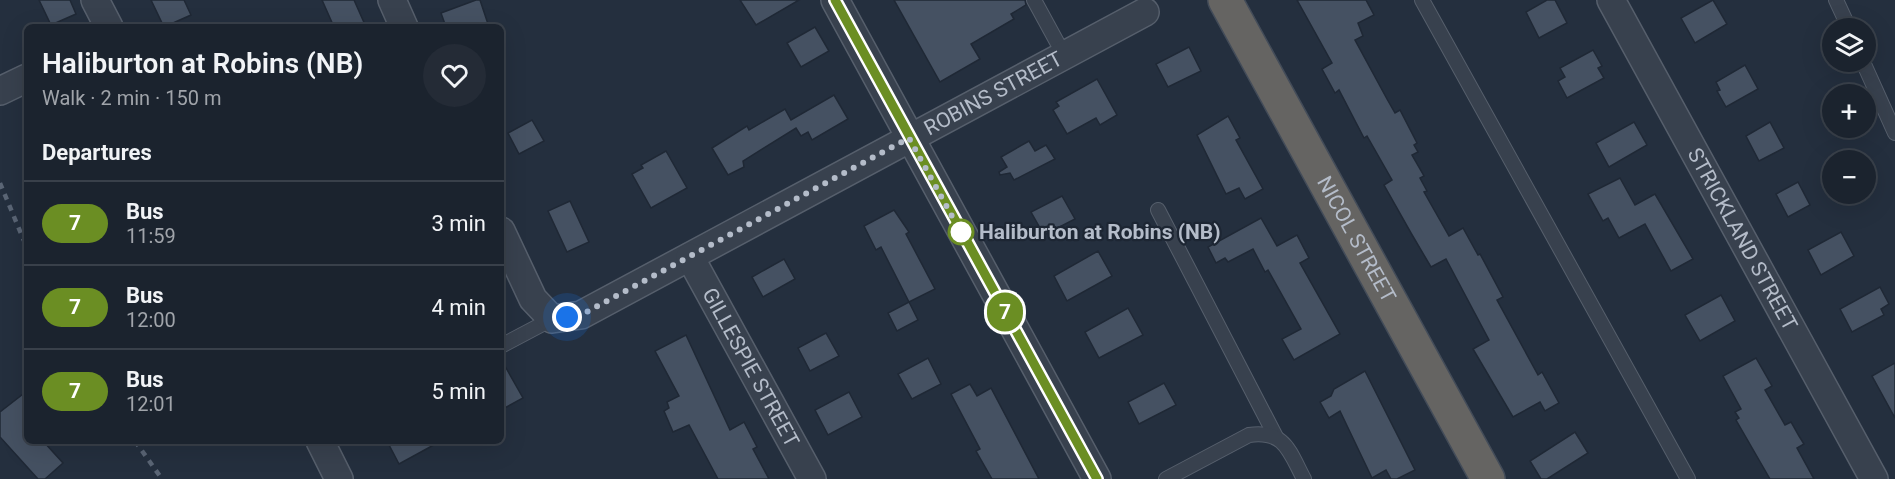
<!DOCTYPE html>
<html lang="en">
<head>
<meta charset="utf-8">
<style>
  :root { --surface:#1b232e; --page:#242b36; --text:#f1f3f6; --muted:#a0a4aa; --line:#39404a }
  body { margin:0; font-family:Roboto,sans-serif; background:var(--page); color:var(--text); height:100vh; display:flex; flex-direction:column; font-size:22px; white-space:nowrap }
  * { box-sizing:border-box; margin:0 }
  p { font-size:20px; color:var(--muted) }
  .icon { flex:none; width:33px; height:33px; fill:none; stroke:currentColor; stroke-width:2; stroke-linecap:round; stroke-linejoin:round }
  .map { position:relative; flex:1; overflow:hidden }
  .sheet { position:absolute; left:24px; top:24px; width:480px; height:420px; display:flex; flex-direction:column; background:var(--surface); border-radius:9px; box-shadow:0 6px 24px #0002,0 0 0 2px var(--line) }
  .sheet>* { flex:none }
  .badge { padding:0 12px; border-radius:20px; font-size:21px; line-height:39px }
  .controls { position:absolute; left:1822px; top:18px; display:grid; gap:12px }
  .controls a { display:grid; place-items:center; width:54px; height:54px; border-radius:50%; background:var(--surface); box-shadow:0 6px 24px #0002,0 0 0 2px var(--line); font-size:30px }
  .you { position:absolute; width:30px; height:30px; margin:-15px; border:4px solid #fff; border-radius:50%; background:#1a73e8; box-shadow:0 0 0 9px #1a73e833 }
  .map>.badge { position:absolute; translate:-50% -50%; box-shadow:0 0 0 3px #fff }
  h2 { padding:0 18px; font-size:22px; line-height:54px }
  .round { display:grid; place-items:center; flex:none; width:63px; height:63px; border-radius:32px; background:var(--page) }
  .headline { display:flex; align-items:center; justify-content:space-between; height:102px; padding:0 18px }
  h1 { font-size:28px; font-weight:600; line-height:45px }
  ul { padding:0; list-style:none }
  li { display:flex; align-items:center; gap:18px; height:84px; padding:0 18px; border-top:2px solid var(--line) }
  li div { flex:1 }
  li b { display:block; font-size:22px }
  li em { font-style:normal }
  li .badge { min-width:66px; font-weight:700; text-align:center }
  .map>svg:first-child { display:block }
  .building { fill:#455162; stroke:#1f2835; stroke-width:1.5 }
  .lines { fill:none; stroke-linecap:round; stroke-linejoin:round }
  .service-casing { stroke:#565f6c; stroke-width:16 }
  .minor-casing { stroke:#565f6c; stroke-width:30 }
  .trunk-casing { stroke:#434c59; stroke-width:36 }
  .service { stroke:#38414e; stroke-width:14 }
  .minor { stroke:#38414e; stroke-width:27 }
  .trunk { stroke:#656462; stroke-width:33 }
  .rail { stroke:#5a6575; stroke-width:4.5; stroke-dasharray:6 6; stroke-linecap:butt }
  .line-casing { stroke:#fff; stroke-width:14 }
  .line { stroke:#6b8e23; stroke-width:9 }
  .walk { stroke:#b4bcc9; stroke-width:6; stroke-dasharray:0 10.8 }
  .stop-dot { fill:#fff; stroke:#6b8e23; stroke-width:3 }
  .labels { text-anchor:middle; stroke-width:4.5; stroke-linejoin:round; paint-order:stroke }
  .street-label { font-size:21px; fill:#b4bcc9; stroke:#1d2633 }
  .stop-label { font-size:21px; font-weight:bold; fill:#b4bcc9; stroke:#1d2633; text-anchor:start }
</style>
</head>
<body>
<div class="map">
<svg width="1895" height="479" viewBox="0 0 1895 479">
  <rect width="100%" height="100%" fill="#242f3e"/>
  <g class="building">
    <path d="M39,0H70L76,14L51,25Z"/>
    <path d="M151,0H184L191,15L164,27Z"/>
    <path d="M322,0H354L366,27H334Z"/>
    <path d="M476,0H480L489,27H446L441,13Z"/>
    <path d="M740,0H799L756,25Z"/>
    <path d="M894,0H1025L1026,5L1011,14L1014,19L971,44L980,59L940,82Z"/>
    <path d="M1297,0H1366L1374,15L1358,23L1363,36L1355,40L1387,99L1395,113L1400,110L1417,143L1414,145L1418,152L1412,155L1424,176L1420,178L1427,191L1424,192L1449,236L1463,228L1478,255L1480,254L1503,297L1497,300L1538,375L1542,372L1559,403L1545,411L1540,402L1513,417L1473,349L1489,340L1446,259L1431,267L1411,233L1384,185L1392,180L1367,136L1364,138L1339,90L1335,93L1322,69L1332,63Z"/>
    <path d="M1547,0H1555L1567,23L1539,38L1526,12Z"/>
    <path d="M1713,0L1727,24L1695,43L1681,18Z"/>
    <path d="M815,27L829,51L801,67L787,43Z"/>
    <path d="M1189,47L1201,71L1168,87L1156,64Z"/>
    <path d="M1593,50L1602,66L1598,68L1604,78L1567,98L1558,81L1565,77L1560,68Z"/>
    <path d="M1745,65L1758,89L1726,107L1717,91L1720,90L1716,82Z"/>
    <path d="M1097,79L1117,115L1100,125L1096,118L1067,134L1053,110L1059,106L1056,102Z"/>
    <path d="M834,95L848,119L812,140L808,132L801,136L796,128L743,161L744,167L728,175L712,148L747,126L749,130L785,109L791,120Z"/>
    <path d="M1228,116L1240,138L1236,140L1263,189L1245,199L1239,188L1226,194L1197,135Z"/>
    <path d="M532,120L544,141L519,154L508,133Z"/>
    <path d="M1634,122L1647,145L1609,167L1596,143Z"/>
    <path d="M1770,122L1784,148L1759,161L1746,136Z"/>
    <path d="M1029,141L1035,151L1046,145L1055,159L1014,180L1010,173L1000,175L999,172L1007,167L1001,157Z"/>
    <path d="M666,151L687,188L651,208L632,174L643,168L641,165Z"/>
    <path d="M1620,178L1635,205L1655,194L1693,259L1671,271L1645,224L1619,238L1608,218L1603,221L1588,194Z"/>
    <path d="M1798,182L1810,205L1788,217L1776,194Z"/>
    <path d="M1062,196L1075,219L1044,235L1031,212Z"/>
    <path d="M570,201L589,242L567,252L548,211Z"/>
    <path d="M894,210L909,232L906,234L935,289L909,302L881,247L876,250L864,226Z"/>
    <path d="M1261,218L1277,246L1297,235L1309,258L1300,263L1340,334L1294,360L1282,339L1301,329L1268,270L1265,272L1253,249L1228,262L1225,258L1216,263L1208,247Z"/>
    <path d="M1841,232L1854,256L1821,275L1808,250Z"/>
    <path d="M1098,251L1112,276L1067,301L1054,276Z"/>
    <path d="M784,259L795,279L763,297L752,277Z"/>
    <path d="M1880,287L1889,304L1881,309L1884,315L1852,332L1840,309Z"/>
    <path d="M1721,295L1735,321L1700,341L1685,315Z"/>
    <path d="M909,302L918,320L897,331L888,313Z"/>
    <path d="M1128,308L1143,335L1099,358L1085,332Z"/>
    <path d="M826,333L839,356L810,371L798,348Z"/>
    <path d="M686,335L730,430L744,422L757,447L753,449L769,479H718L689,425L673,432L664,411L669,408L667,402L679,396L655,351Z"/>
    <path d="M928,358L941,384L912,399L898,374Z"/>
    <path d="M1756,358L1772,386L1765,390L1785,425L1791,422L1799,436L1804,444L1797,448L1814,479H1770L1736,420L1739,418L1735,412L1741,409L1723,376Z"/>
    <path d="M501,359L523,398L501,410Z"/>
    <path d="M1895,363V418L1872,376Z"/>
    <path d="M1365,371L1415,470L1397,479H1391L1386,470L1372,478L1340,411L1329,418L1320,402L1331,396L1334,389Z"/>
    <path d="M1164,383L1176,405L1139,424L1128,402Z"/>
    <path d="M970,384L977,396L991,388L1039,479H992L976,451L980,449L951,394Z"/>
    <path d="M27,391V441H43L63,463L45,479H38L0,437V412Z"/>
    <path d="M849,392L862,417L828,435L815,410Z"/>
    <path d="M1575,432L1588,453L1547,479H1541L1530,461Z"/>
    <path d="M387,441H441L399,464Z"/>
  </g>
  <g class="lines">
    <g class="service-casing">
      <g id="service">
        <path d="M1034,0L1064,55"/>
        <path d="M1422,0L1688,479"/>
        <path d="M1836,0L1849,28"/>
        <path d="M1863,62L1895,133"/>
        <path d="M1158,210L1276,437"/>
        <path d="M501,346L552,319"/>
        <path d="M1166,479L1249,435C1285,430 1289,451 1304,479"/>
      </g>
    </g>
    <g class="minor-casing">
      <g id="minor">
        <path d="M95,0L109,27"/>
        <path d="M392,0L404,27"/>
        <path d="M835,0L1097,479"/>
        <path id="s1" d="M1611,0L1874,479"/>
        <path d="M0,91L27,78"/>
        <path id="s2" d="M501,231L533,299L552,319L581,315L1145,12"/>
        <path id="s3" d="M690,257L812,479"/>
        <path d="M320,441L339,479"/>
      </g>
    </g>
    <g class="trunk-casing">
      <g id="trunk">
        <path id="s4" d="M1225,0L1488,479"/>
      </g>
    </g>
    <use href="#service" class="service"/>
    <use href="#minor" class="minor"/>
    <use href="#trunk" class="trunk"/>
    <g class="rail">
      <path d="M0,183L27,248"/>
      <path d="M135,441L162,479"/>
    </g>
  </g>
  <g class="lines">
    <g class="line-casing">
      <path id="line" d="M835,0L1097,479"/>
    </g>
    <use href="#line" class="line"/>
    <path class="walk" d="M567,317L581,315L909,138L964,238L961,232"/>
  </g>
  <circle class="stop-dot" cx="961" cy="232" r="12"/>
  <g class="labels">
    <g class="street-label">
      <text dy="7" stroke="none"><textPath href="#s2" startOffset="600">ROBINS STREET</textPath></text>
      <text dy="7" stroke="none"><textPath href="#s1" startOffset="273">STRICKLAND STREET</textPath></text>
      <text dy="7" stroke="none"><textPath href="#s4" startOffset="273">NICOL STREET</textPath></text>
      <text dy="7" stroke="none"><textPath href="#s3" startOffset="126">GILLESPIE STREET</textPath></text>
    </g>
    <g class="stop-label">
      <text x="979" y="239">Haliburton at Robins (NB)</text>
    </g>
  </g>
</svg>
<div class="controls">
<a><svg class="icon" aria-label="layers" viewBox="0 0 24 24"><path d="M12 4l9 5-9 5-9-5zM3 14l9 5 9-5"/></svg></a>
<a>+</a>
<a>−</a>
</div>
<div class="you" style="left:567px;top:317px"></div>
<b class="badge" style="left:1005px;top:312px;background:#6b8e23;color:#fff">7</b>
<section class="sheet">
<div class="headline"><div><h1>Haliburton at Robins (NB)</h1><p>Walk · 2 min · 150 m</p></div><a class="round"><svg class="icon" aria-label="heart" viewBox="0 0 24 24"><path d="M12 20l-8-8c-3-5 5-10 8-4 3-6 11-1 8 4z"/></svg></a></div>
<h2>Departures</h2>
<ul>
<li><span class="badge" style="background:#6b8e23;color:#fff">7</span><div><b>Bus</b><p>11:59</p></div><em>3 min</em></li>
<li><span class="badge" style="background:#6b8e23;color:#fff">7</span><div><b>Bus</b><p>12:00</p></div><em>4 min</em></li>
<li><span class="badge" style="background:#6b8e23;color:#fff">7</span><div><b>Bus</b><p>12:01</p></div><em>5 min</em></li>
</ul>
</section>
</div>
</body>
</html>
